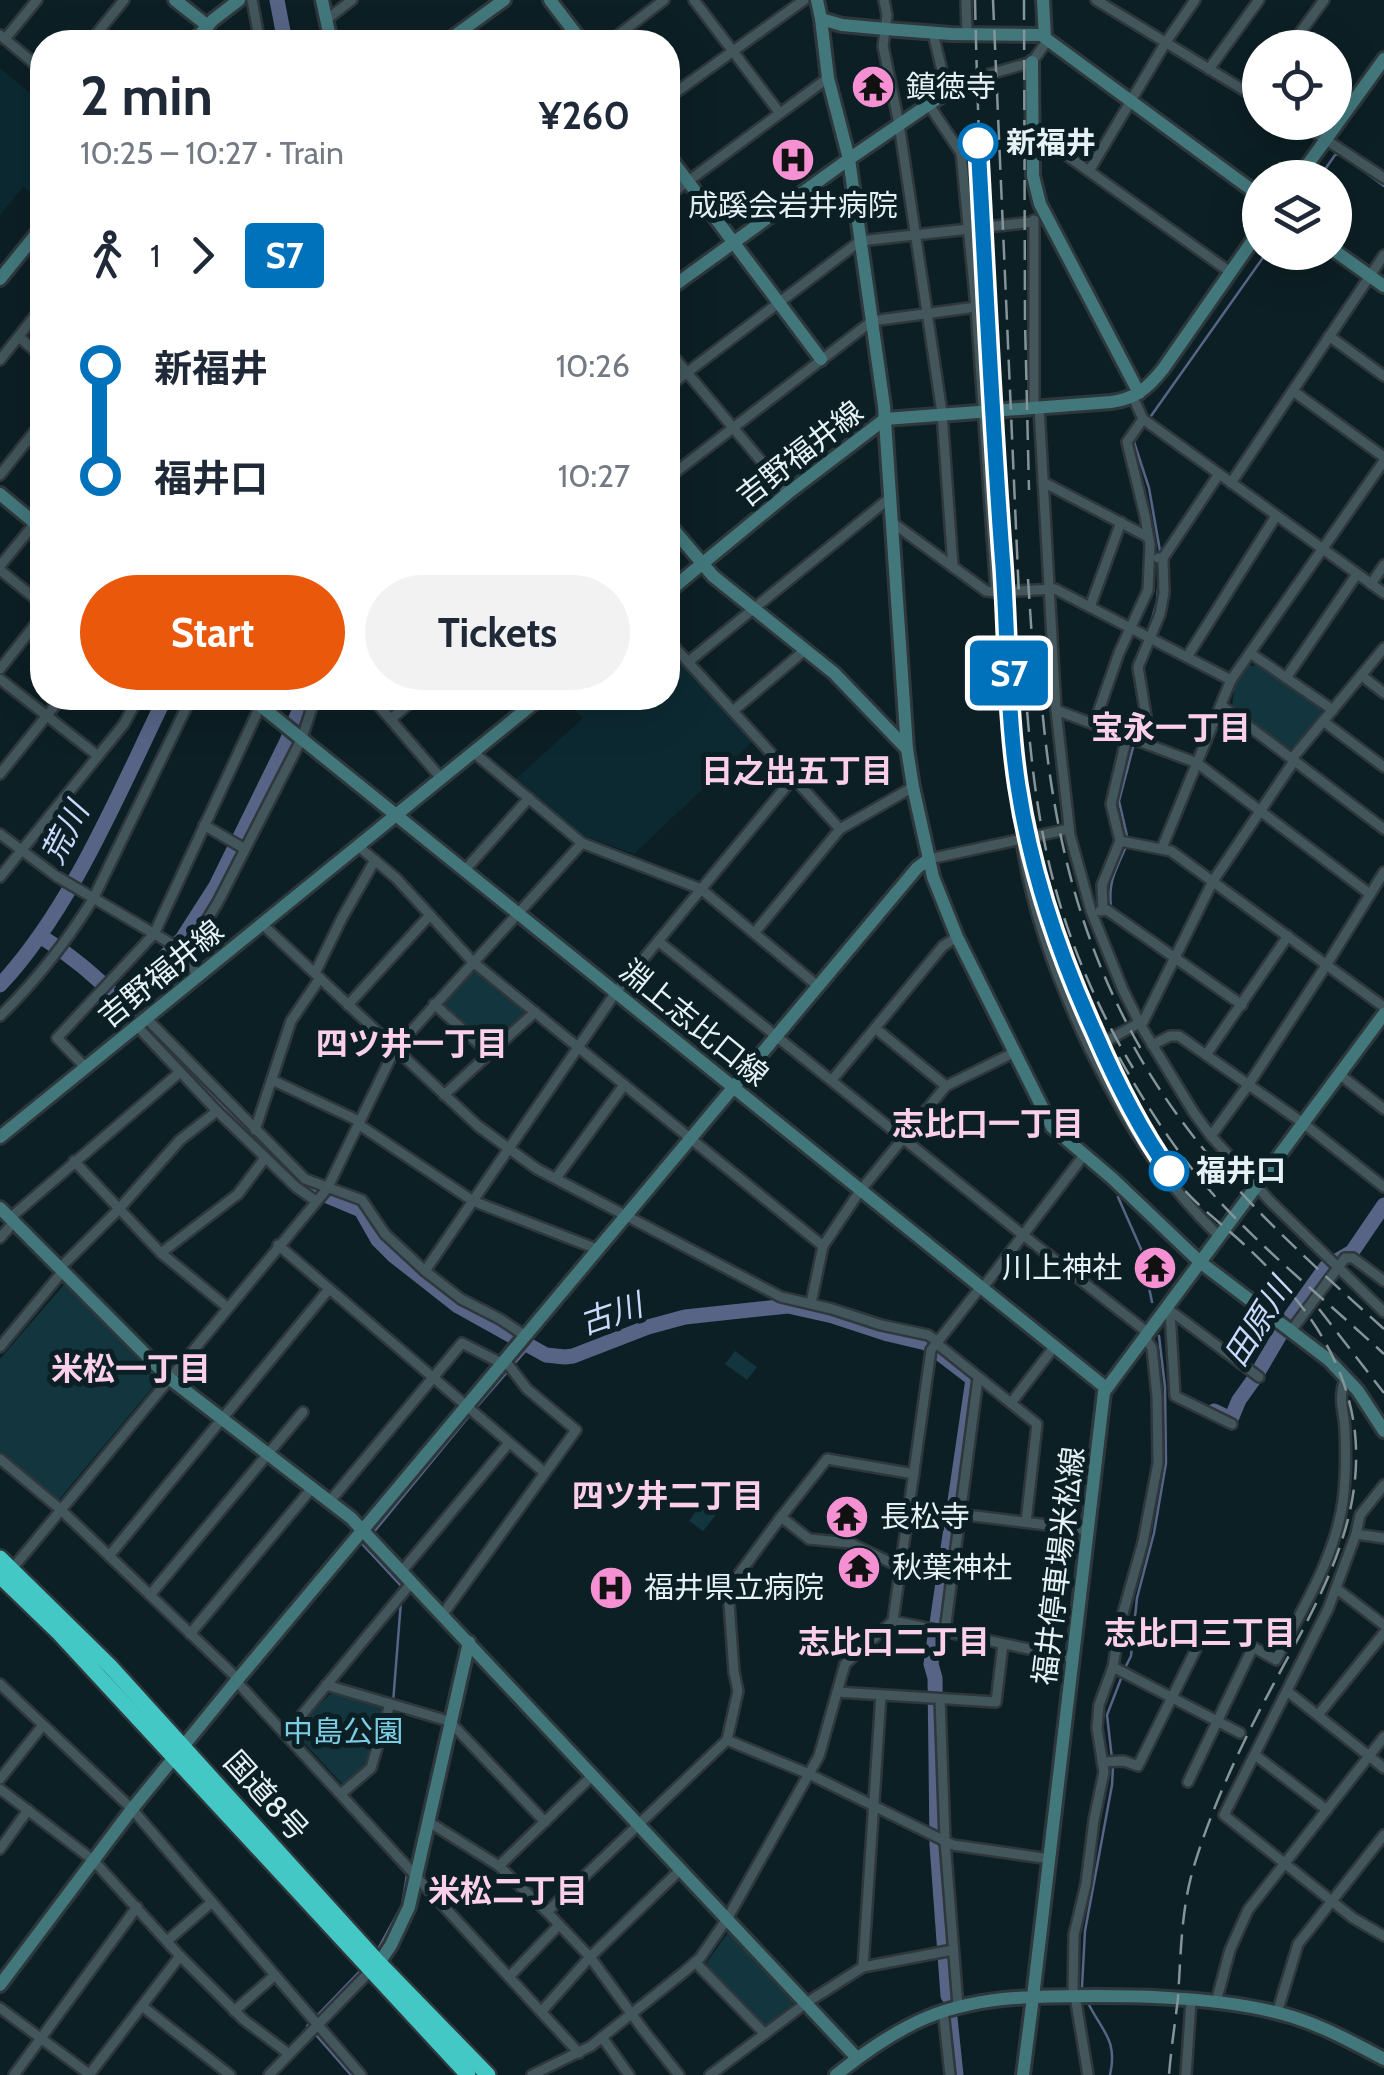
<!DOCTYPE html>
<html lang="en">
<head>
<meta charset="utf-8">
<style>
  :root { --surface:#fff; --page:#f2f2f3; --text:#1f2937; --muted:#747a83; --accent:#ea580c }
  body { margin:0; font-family:Cabin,"Noto Sans JP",sans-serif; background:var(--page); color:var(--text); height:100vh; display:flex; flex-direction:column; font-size:38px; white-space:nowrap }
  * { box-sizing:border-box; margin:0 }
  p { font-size:32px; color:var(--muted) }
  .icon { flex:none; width:55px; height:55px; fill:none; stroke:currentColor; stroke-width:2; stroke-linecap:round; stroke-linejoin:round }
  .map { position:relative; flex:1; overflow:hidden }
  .details { position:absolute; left:30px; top:30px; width:650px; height:680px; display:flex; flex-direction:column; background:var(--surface); border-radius:40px; box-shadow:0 10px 40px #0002 }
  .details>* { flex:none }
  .badge { padding:0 20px; border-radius:8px; font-size:35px; line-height:65px }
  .buttons { position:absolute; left:1242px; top:30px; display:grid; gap:20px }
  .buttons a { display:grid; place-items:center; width:110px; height:110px; border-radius:50%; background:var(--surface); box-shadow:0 10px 40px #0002; font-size:50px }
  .map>.badge { position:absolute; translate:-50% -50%; box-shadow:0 0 0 5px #fff }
  .legs { display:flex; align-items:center; gap:15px; height:110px; padding:0 50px; font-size:32px }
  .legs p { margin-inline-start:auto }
  .head { display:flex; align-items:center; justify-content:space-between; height:170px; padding:0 50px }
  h1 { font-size:55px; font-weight:800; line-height:75px }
  .primary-button { display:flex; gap:20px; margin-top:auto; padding:20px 50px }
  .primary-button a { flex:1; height:115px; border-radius:60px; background:var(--accent); color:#fff; font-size:40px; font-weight:800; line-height:115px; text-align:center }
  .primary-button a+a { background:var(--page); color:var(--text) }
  ul { padding:0 50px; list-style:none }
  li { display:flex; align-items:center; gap:35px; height:110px; font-size:38px }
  li i { display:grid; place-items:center; width:15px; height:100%; margin:0 12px; background:currentColor }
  li i::after { content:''; width:25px; height:25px; margin:-12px; border:8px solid; border-radius:50%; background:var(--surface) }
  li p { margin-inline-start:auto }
  li:first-child i { background:linear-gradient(#0000 50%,currentColor 0) }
  li:last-child i { background:linear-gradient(currentColor 50%,#0000 0) }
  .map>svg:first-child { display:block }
  .built { fill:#0c2931 }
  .green { fill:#13353e }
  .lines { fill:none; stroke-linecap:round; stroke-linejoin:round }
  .stream { stroke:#576486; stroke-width:2.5 }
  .river { stroke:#576486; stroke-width:15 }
  .street-casing { stroke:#2e373b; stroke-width:14 }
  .secondary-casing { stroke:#2e373b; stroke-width:18 }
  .highway-casing { stroke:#2e373b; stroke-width:20 }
  .street { stroke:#42565c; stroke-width:9 }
  .secondary { stroke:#42787c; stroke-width:12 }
  .highway { stroke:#43c8c5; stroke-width:15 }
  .rail { stroke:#859498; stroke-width:2.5; stroke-dasharray:20 10; stroke-linecap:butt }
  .line-1-casing { stroke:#fff; stroke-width:22 }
  .line-1 { stroke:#0072bc; stroke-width:15 }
  .stop-1-dot { fill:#fff; stroke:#0072bc; stroke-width:5 }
  .labels { text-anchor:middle; stroke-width:10; stroke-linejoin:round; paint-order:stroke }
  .poi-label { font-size:30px; fill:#e5f1f4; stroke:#0c1f24; text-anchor:start }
  .stop-label { font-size:30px; font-weight:bold; fill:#e5f1f4; stroke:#0c1f24; text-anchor:start }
  .street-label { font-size:30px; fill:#e5f1f4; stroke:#0c1f24 }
  .park-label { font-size:30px; fill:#7bcde4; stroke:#0c1f24 }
  .neighbourhood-label { font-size:32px; font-weight:bold; fill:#fcd0eb; stroke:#0c1f24 }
  .water-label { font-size:32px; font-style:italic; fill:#c9d8fb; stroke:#0c1f24 }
</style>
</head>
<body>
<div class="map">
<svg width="1384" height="2075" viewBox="0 0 1384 2075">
  <rect width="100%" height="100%" fill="#0c1f24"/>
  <g class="built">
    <path d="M0,68L42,103V161L33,173L42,181V199L41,201L23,187L0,215Z"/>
    <path d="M668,647L752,742L634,854L584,836L515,780L583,718L561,698H668Z"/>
  </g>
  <g class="green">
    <path d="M1259,665L1321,707L1322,714L1293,749L1285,750L1232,707L1235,683L1248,666Z"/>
    <path d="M473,962L535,1012L489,1053L434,1004Z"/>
    <path d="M67,1281L162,1376L57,1502L0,1454V1359Z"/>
    <path d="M735,1351L757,1367L747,1380L725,1364Z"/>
    <path d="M701,1504L716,1515L703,1531L689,1521Z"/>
    <path d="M336,1693L387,1707L369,1765L343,1785L296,1734L297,1727L329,1695Z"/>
    <path d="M729,1931L795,2002L765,2028L705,1965Z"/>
  </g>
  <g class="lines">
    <g class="stream">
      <path d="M1347,159L1384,186"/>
      <path d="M1319,178L1335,155L1341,154"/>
      <path d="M1151,416L1267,252"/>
      <path d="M1145,425L1134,442L1149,488L1160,551"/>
      <path d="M1149,629L1157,601L1159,576"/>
      <path d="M1127,836L1119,801L1141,717L1133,670L1134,662L1143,645"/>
      <path d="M1111,907C1108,883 1115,871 1125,849"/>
      <path d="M1118,1197L1141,1249L1152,1302"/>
      <path d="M514,1364L529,1347"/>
      <path d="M475,1409L509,1370"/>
      <path d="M373,1533L470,1415"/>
      <path d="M364,1543L363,1545L403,1588"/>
      <path d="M1125,1668L1131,1656L1137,1598L1154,1533L1166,1463L1165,1387L1159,1336"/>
      <path d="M393,1703L401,1601"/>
      <path d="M1112,1759L1107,1715L1122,1676"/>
      <path d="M365,1779L341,1802L407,1875L402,1905L378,1949"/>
      <path d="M1083,1991L1082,1987L1085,1931L1112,1785L1113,1767"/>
      <path d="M1088,2003C1102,2031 1118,2040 1110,2075"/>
      <path d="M310,2029L307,2026L360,1971"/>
      <path d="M316,2035L351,2075"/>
    </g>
    <g class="river">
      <path d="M277,0L285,42"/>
      <path d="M304,698L287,741L216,886L182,939L121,1002L304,1186L361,1210L378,1240L393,1255L458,1306L546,1355L565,1357L573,1356L648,1327L685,1317L788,1306L833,1316L888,1334L926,1343L973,1379L931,1664L935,1678L937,1845L948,1996"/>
      <path d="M40,936C71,955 96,976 121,1002"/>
      <path d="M0,985C72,908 119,792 165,698"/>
      <path d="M1214,1411L1231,1419L1239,1400L1254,1379L1291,1316L1326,1267L1352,1252L1384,1205"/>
      <path d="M950,2018L956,2075"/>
    </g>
    <g class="street-casing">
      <g id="street">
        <path d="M252,0L260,42"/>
        <path d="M694,0L779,112"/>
        <path d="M884,0L887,15L883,46L899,124L942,413L953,567"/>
        <path d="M966,0L967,35"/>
        <path d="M1096,0L1260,100"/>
        <path d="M326,20L352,0"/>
        <path d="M933,33L947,92L969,80L1032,62L1048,40"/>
        <path d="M0,35L42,70"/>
        <path d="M5,39L37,0"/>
        <path d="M90,42L124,0"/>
        <path d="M609,42L664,0"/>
        <path d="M1289,48L1324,0"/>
        <path d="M1209,69L1259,0"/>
        <path d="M668,98L804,0"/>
        <path d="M1299,122L1384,178"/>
        <path d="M1034,132L1230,272"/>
        <path d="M1089,171L1166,42L1195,0"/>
        <path d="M668,196L828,78"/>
        <path d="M1034,220V407"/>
        <path d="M1329,336L1384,376"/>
        <path d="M19,337L42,357"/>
        <path d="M668,350L788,493"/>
        <path d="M0,360L42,307"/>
        <path d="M668,387L860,241L1033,222"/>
        <path d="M1293,391L1384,457"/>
        <path d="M1133,397L1143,419L1384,593"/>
        <path d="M1039,407L1056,710L1070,835L1091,911L1123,990L1141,1026L1194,1113L1211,1136L1271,1202L1384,1312"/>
        <path d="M0,475L42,422"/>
        <path d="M668,478L872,321L976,307"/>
        <path d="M1043,482L1148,537"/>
        <path d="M1231,483L1384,255"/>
        <path d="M893,523L986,591L996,592L976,307L961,153L929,105"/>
        <path d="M1158,558H1163L1219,474"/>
        <path d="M0,566L35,523"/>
        <path d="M0,570L42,604"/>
        <path d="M1371,584L1384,565"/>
        <path d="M996,592L1055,589L1231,680"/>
        <path d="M1090,607L1121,522"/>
        <path d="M668,640L840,829"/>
        <path d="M1250,653L1333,710"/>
        <path d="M1187,657L1276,516"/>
        <path d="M688,662L891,497"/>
        <path d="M0,669L42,616"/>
        <path d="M1362,676L1384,693"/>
        <path d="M1286,678L1357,574"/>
        <path d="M0,679L98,756L0,877"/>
        <path d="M372,698L441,778"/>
        <path d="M1221,705L1384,829"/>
        <path d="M1056,710L1197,763L1370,894"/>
        <path d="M733,711L805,650"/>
        <path d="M391,719L416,698"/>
        <path d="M1323,721L1384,767"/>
        <path d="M1094,724L1119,653L1148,590L1150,545L1145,516L1127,442L1143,419"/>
        <path d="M1140,741L1146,716L1138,667L1160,614L1164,593L1163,558"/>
        <path d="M473,752L582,843L701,889L819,987"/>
        <path d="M98,756L124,724L138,698"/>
        <path d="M0,774L61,698"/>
        <path d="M204,825L245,849"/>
        <path d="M0,834L56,876L187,953L197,977"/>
        <path d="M1021,839C1031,909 1054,971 1083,1035C1118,1109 1159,1179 1219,1236"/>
        <path d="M1120,841L1111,804L1127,736"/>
        <path d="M358,846L396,878L473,962L823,1246"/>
        <path d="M1162,848L1231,680L1384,461"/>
        <path d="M929,859L1069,829"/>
        <path d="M465,870L529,798"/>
        <path d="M1103,910L1102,885L1120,841L1171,851L1384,1007"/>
        <path d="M1100,911L1107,910L1242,1005"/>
        <path d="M262,924L478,1126L537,1169L781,1297L832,1309L881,1325L928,1335L937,1341"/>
        <path d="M755,932L840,829L913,787"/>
        <path d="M658,941L1023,1235L1147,1332"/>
        <path d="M187,953L218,902L302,738L315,698"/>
        <path d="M315,973L342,918L375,860"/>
        <path d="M434,1004L489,1053"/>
        <path d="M348,1005L430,915"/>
        <path d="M0,1016C36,981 67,941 93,899L191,698"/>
        <path d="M146,1018L305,1179L362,1200L385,1234L425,1271L461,1299L500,1319L524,1335"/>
        <path d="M137,1026L217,1111L296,1187L316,1201"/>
        <path d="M1141,1026L1213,881L1294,761L1295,755L1384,648"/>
        <path d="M875,1028L946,1086"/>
        <path d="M1152,1045L1170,1036H1179L1303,1123L1384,1187"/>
        <path d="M1090,1050L1139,1023"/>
        <path d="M1206,1055L1288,936"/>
        <path d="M85,1067L57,1038L154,934L264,698"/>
        <path d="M1339,1074L1384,1109"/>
        <path d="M272,1080L359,1121"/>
        <path d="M832,1080L943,946L957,937"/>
        <path d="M444,1095L535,1012"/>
        <path d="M358,1124L473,1201L597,1249"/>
        <path d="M255,1130L291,1021L320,978"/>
        <path d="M1211,1136L1249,1084L1327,964L1384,872"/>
        <path d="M74,1161L161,1253L227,1307"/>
        <path d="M556,1178L624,1085"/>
        <path d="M10,1218L180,1072"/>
        <path d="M0,1238L14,1222"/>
        <path d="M278,1245L545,1473"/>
        <path d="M161,1253L238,1194L265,1158"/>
        <path d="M60,1268L118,1210L180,1140L217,1111"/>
        <path d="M425,1271L616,992L794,777"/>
        <path d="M982,1289L1084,1155"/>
        <path d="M811,1303L823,1246L860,1191L946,1086L1015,1052"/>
        <path d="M1168,1309L1259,1377"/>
        <path d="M1170,1311L1175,1396L1232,1424"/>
        <path d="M1291,1331L1345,1258H1353L1384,1281"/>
        <path d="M936,1343L1037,1424L1026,1522"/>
        <path d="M0,1347L63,1271"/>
        <path d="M1011,1403L1054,1347"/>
        <path d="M0,1459L60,1509L238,1679"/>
        <path d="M1384,1485L1360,1515L1356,1534L1328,1609L1224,1815L1353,1918L1384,1936"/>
        <path d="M330,1501L462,1343L501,1363"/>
        <path d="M909,1508L1088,1530"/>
        <path d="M781,1517L809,1539L850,1543L900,1567"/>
        <path d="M1356,1534L1384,1538"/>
        <path d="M109,1556L329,1289"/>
        <path d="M12,1569L327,1189L395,1049L582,843"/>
        <path d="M402,1571L509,1443"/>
        <path d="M1337,1589L1384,1625"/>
        <path d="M150,1595L303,1412"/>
        <path d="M443,1614L576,1430L527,1389L504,1359"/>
        <path d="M893,1621L1073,1658"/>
        <path d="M945,1631L978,1378"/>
        <path d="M190,1634L312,1488"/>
        <path d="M1113,1667L1240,1733"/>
        <path d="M236,1681L579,2053"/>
        <path d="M0,1684L132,1809L361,2075"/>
        <path d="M326,1685L452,1722"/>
        <path d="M1287,1691L1384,1768"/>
        <path d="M837,1692L996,1702L1003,1644"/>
        <path d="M940,1699L945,1841L958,2006"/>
        <path d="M1318,1715L1384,1633"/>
        <path d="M451,1723L545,1822"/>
        <path d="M286,1734L412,1582"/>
        <path d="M727,1740L809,1774L953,1845L1050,1859"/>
        <path d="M1255,1755L1327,1810"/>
        <path d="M1102,1762L1124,1761L1138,1766L1196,1649"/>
        <path d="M0,1779L43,1725"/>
        <path d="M1188,1782L1253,1647L1276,1660C1302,1609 1335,1558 1343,1501C1346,1478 1346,1454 1345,1430C1344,1408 1337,1399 1346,1377"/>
        <path d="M0,1789L93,1860L180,1956L244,2020L289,2054"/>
        <path d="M342,1793L371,1768L390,1704"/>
        <path d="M429,1822L499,1866L547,1912L590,1957L644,2031L679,2075"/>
        <path d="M0,1849L28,1810"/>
        <path d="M499,1866L593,1775"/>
        <path d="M547,1912L727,1740L738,1691L734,1672L728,1589L781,1517L827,1459L914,1474"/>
        <path d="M167,1941L212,1902"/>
        <path d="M695,1962L765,2034"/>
        <path d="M863,1967L881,1695"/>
        <path d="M509,1977L559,1925"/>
        <path d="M1073,1996L1074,1935L1086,1884L1094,1820L1104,1772L1097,1728L1099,1705L1113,1667L1120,1624L1143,1542L1158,1463L1157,1396L1152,1348L1144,1336"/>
        <path d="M1075,1996L1088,2075"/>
        <path d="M1216,2002L1230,1950L1248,1910L1384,1737"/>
        <path d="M142,2006L230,2075"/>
        <path d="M0,2008L89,2074"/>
        <path d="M943,2010L950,2075"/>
        <path d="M234,2011L274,1976"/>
        <path d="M541,2012L590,1957L681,1869"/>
        <path d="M1277,2013L1298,1944L1384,1835"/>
        <path d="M602,2037L629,2075"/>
        <path d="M14,2075L137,1907"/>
        <path d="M89,2075L180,1956"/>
        <path d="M269,2075L373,1968"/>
        <path d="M532,2075L591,2046L684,1972L700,1958L727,1919L819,1756L845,1664L893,1621L931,1350L980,1288"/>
        <path d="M710,2075L806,2003L863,1967L953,1950"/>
        <path d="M1186,2075L1191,2001"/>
      </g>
    </g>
    <g class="secondary-casing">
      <g id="secondary">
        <path d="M175,0L208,26"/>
        <path d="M322,0L331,42"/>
        <path d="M550,0L582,42"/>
        <path d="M817,0L821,19L842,25L886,29L951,34L1044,35"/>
        <path d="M1043,0L1045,38L1260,196"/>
        <path d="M821,19L828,78L849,159L884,406L907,749L913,787L933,877L957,937L1052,1127L1113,1179L1200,1262L1329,1360L1358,1391L1384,1431"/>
        <path d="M193,42L213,20L239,0"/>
        <path d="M446,42L504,0"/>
        <path d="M1032,62L1033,176L1040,204L1139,393"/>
        <path d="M668,155L821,359"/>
        <path d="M1298,178L1384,59"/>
        <path d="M1335,251L1384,286"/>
        <path d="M0,279L42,227"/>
        <path d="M668,290L849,159L947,92"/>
        <path d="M0,494L42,529"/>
        <path d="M668,523L713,576L834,673L907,749"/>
        <path d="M668,592L788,493L885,419L1111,402C1135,399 1148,388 1163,369L1260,230"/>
        <path d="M251,698L1106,1388"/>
        <path d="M0,1137L540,698"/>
        <path d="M0,1208L169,1378L351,1518L857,2058"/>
        <path d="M379,1963L391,1945L409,1907L469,1642"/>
        <path d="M0,1985L132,1809L238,1679L917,868L929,859"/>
        <path d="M836,2075C902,2022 948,2000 1033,1997L1104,1392L1384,1014"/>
        <path d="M1023,2075L1033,1997C1112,1995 1218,1994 1293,2017C1325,2027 1354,2043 1384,2059"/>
      </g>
    </g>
    <g class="highway-casing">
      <g id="highway">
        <path d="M0,1558L110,1666L379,1963L488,2075"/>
        <path d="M0,1576L57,1631L468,2075"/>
      </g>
    </g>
    <use href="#street" class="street"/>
    <use href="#secondary" class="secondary"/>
    <use href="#highway" class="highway"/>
    <g class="rail">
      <path d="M975,0C979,185 989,370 1002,555C1008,632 1007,711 1019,788C1029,858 1048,925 1075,991C1103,1058 1133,1130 1180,1185C1198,1206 1218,1221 1237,1238C1296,1291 1346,1352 1355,1433C1365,1532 1308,1618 1264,1702C1237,1754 1211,1810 1194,1866C1181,1909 1181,1953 1178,1998C1175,2024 1171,2049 1169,2075"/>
      <path d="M993,0L1019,597"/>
      <path d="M1024,0L1025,321L1029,490"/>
      <path d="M1028,579L1034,669"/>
      <path d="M1023,652C1027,717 1032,782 1045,845C1061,924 1092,999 1133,1068"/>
      <path d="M1038,655C1047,800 1070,929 1145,1056"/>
      <path d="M1134,1047C1198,1162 1288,1243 1384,1329"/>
      <path d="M1119,1057C1148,1109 1180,1158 1220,1202C1269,1255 1330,1304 1384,1354"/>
      <path d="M1319,1309L1384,1393"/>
    </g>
  </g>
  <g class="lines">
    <g class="line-1-casing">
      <path id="line-1" d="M978,143C986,284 992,425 1003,567C1008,639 1007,714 1018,786C1031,872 1058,952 1094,1031C1115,1080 1138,1127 1169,1171"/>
    </g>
    <use href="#line-1" class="line-1"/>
  </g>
  <defs>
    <g id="temple-disc" transform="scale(2.25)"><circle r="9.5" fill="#f591d3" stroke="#0c1f24"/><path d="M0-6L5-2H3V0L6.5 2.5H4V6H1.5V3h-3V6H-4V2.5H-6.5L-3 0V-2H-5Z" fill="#111"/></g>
    <g id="hospital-disc" transform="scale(2.25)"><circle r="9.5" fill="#f591d3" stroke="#0c1f24"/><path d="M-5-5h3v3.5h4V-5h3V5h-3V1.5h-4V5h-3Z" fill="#111"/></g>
  </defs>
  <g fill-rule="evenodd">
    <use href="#temple-disc" x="873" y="87"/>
    <use href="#hospital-disc" x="793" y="160"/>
    <use href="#temple-disc" x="1155" y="1268"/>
    <use href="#temple-disc" x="847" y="1517"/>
    <use href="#temple-disc" x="859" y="1568"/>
    <use href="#hospital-disc" x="611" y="1588"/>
  </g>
  <g class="stop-1-dot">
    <circle cx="978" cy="143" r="18"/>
    <circle cx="1169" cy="1171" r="18"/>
  </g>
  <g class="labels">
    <g class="poi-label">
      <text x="906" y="97">鎮徳寺</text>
      <text x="793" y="216" text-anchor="middle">成蹊会岩井病院</text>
      <text x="1122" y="1278" text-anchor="end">川上神社</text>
      <text x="880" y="1527">長松寺</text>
      <text x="892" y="1578">秋葉神社</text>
      <text x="644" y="1598">福井県立病院</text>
    </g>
    <g class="stop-label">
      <text x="1006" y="153">新福井</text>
      <text x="1196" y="1181">福井口</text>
    </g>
    <g class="street-label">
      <text transform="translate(800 454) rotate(-38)" y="10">吉野福井線</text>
      <text transform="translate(161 974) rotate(-39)" y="10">吉野福井線</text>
      <text transform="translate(694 1023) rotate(39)" y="10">淵上志比口線</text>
      <text transform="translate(1059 1566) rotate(-83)" y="10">福井停車場米松線</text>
      <text transform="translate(266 1796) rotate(48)" y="10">国道8号</text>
    </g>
    <g class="park-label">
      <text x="343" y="1742">中島公園</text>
    </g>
    <g class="neighbourhood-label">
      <text x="1171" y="739">宝永一丁目</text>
      <text x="797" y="782">日之出五丁目</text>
      <text x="412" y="1055">四ツ井一丁目</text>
      <text x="988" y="1135">志比口一丁目</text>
      <text x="131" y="1380">米松一丁目</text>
      <text x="668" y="1507">四ツ井二丁目</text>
      <text x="1200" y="1644">志比口三丁目</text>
      <text x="894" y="1653">志比口二丁目</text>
      <text x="508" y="1902">米松二丁目</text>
    </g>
    <g class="water-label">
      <text transform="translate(65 833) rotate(-63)" y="11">荒川</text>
      <text transform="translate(611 1314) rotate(-19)" y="11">古川</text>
      <text transform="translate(1258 1322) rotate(-58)" y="11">田原川</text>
    </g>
  </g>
</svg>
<div class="buttons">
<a><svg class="icon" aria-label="locate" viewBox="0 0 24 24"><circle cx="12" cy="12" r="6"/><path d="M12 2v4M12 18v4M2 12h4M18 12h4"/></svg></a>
<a><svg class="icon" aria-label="layers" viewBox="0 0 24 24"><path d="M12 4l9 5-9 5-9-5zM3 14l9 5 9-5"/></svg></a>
</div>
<b class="badge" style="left:1009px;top:673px;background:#0072bc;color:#fff">S7</b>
<section class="details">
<div class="head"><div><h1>2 min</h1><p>10:25 – 10:27 · Train</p></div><b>¥260</b></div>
<div class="legs"><svg class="icon" aria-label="walk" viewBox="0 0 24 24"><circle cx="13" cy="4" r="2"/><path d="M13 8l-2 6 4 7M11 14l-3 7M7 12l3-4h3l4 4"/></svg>1<svg class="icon" aria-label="forward" viewBox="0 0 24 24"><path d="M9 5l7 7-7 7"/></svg><b class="badge" style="background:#0072bc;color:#fff">S7</b></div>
<ul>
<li><i style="color:#0072bc"></i><b>新福井</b><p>10:26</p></li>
<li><i style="color:#0072bc"></i><b>福井口</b><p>10:27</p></li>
</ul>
<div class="primary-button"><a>Start</a><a>Tickets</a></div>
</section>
</div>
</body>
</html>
